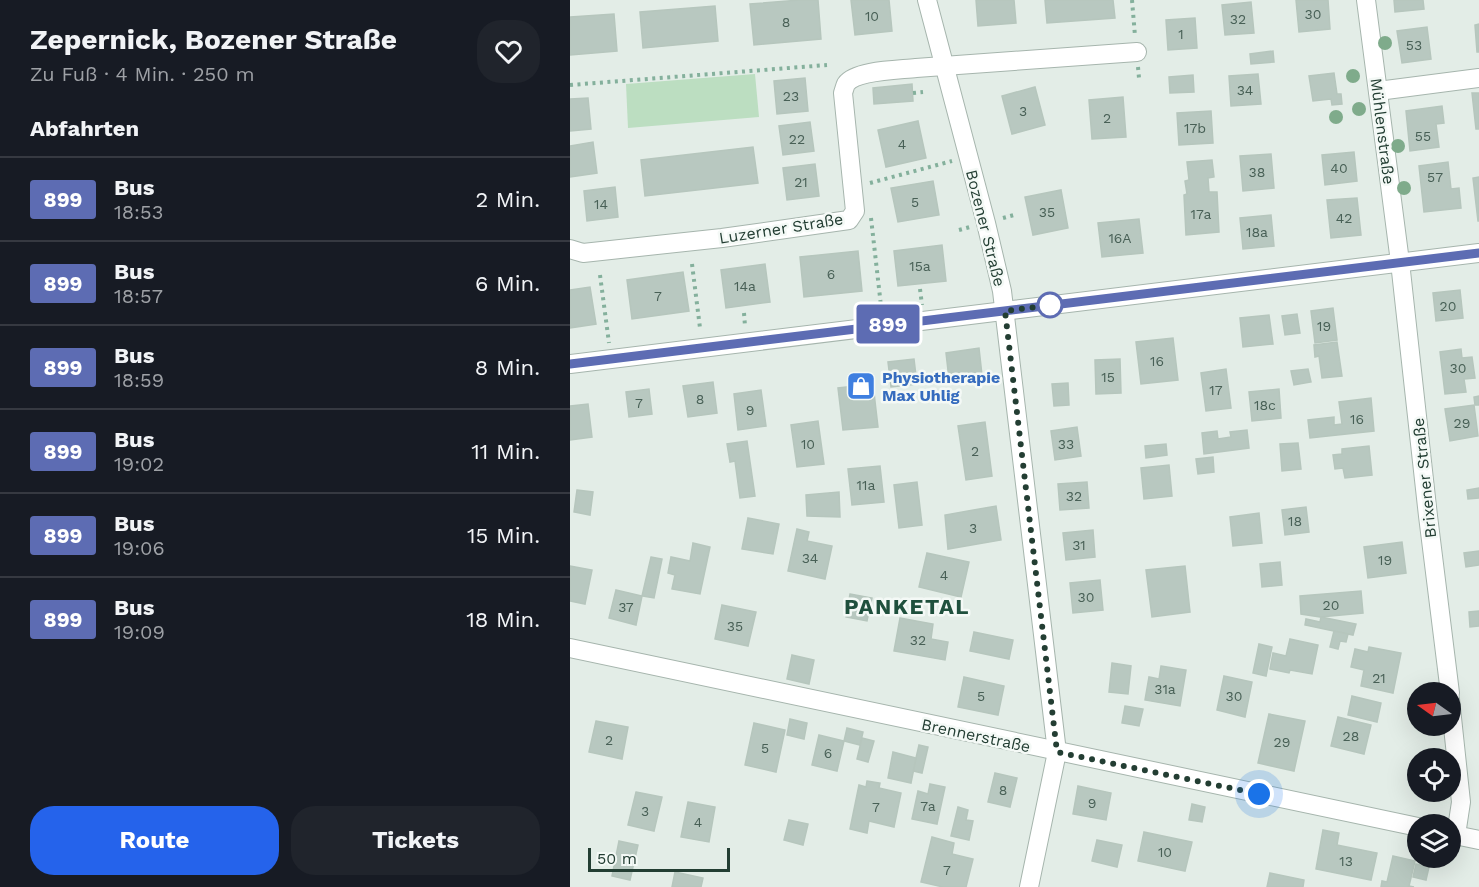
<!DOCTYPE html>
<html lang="de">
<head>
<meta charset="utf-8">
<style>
  :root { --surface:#171b24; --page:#20242c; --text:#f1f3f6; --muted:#9ea1a6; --line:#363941; --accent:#2563eb }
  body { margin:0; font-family:"Work Sans",sans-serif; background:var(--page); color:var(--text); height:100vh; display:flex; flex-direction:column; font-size:22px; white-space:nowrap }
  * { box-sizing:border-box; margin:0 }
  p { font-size:20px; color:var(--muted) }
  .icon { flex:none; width:33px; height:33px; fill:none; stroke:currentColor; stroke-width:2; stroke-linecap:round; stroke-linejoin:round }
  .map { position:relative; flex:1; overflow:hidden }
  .sheet { display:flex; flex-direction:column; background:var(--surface); width:570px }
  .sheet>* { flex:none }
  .badge { padding:0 12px; border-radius:4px; font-size:21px; line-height:39px }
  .needle { width:39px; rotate:284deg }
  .tools { position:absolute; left:837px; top:682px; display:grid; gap:12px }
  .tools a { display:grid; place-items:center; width:54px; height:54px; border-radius:50%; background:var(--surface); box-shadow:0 6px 24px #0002; font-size:30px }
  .scale { position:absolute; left:18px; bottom:15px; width:142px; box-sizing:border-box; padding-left:6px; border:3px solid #233e33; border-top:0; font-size:16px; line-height:21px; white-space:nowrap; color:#233e33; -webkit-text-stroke:4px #f4f9f6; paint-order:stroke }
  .you { position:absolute; width:30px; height:30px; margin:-15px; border:4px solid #fff; border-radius:50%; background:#1a73e8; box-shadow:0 0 0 9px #1a73e833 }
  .map>.badge { position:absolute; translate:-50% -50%; box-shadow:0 0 0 3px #fff }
  h2 { padding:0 30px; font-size:22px; line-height:54px }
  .round { display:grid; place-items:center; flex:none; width:63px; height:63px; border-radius:24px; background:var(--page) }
  .overview { display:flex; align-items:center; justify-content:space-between; height:102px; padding:0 30px }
  h1 { font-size:28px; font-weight:700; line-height:45px }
  .cta { display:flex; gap:12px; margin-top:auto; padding:12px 30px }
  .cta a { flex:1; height:69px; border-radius:24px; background:var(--accent); color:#fff; font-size:24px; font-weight:700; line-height:69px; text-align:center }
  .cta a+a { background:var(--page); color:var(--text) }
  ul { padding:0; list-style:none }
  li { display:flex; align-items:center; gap:18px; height:84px; padding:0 30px; border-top:2px solid var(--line) }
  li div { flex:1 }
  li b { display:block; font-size:22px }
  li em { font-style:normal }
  li .badge { min-width:66px; font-weight:700; text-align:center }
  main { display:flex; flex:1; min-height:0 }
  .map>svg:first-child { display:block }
  .green { fill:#bcdec1 }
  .building { fill:#b8c8c0; stroke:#b6c6bd; stroke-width:1.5 }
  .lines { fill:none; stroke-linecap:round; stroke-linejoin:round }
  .minor-casing { stroke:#a6b5ad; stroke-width:20 }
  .path { stroke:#84b09c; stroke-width:4; stroke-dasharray:3 4.5; stroke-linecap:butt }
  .minor { stroke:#fff; stroke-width:18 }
  .tree { fill:#7fab8b }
  .line-casing { stroke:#fff; stroke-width:14 }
  .line { stroke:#5d6cb3; stroke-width:9 }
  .walk { stroke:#233e33; stroke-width:6; stroke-dasharray:0 10.8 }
  .stop-dot { fill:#fff; stroke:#5d6cb3; stroke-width:3 }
  .labels { text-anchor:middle; stroke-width:5; stroke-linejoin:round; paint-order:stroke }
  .number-label { font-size:14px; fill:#486056 }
  .street-label { font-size:16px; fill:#233e33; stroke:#f4f9f6 }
  .shop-label { font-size:16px; font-weight:bold; fill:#366cbe; stroke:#f4f9f6; text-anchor:start }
  .district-label { font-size:22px; font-weight:bold; letter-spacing:1.5px; fill:#1f503d; stroke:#f4f9f6 }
</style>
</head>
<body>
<main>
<section class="sheet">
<div class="overview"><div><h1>Zepernick, Bozener Straße</h1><p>Zu Fuß · 4 Min. · 250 m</p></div><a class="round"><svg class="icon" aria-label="heart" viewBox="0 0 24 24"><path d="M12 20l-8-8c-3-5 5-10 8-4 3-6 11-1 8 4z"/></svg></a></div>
<h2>Abfahrten</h2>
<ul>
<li><span class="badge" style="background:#5d6cb3;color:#fff">899</span><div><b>Bus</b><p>18:53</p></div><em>2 Min.</em></li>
<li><span class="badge" style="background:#5d6cb3;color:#fff">899</span><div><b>Bus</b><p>18:57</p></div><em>6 Min.</em></li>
<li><span class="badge" style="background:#5d6cb3;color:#fff">899</span><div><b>Bus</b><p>18:59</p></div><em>8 Min.</em></li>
<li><span class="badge" style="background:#5d6cb3;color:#fff">899</span><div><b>Bus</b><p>19:02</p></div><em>11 Min.</em></li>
<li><span class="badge" style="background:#5d6cb3;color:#fff">899</span><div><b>Bus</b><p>19:06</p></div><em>15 Min.</em></li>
<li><span class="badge" style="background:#5d6cb3;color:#fff">899</span><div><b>Bus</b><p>19:09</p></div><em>18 Min.</em></li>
</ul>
<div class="cta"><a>Route</a><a>Tickets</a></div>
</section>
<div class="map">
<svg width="909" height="887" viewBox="0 0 909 887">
  <rect width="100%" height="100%" fill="#e3ede7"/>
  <path class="green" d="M185,74L189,117L58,128L56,84Z"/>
  <g class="building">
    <path d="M230,0H248L251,39L184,45L180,4Z"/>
    <path d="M281,0H319L322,31L285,35Z"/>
    <path d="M406,0H444L446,23L408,26Z"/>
    <path d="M475,0H543L545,18L477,23Z"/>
    <path d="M726,0H758L760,29L729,32Z"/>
    <path d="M824,0H853L854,9L825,12Z"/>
    <path d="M681,2L684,33L655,35L652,5Z"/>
    <path d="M145,6L148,41L73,48L70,12Z"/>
    <path d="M44,14L47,51L0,55V17Z"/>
    <path d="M625,18L627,48L598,50L596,20Z"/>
    <path d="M909,24V52H907L905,25Z"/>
    <path d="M857,27L861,59L832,63L827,31Z"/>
    <path d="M703,51L704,62L681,64L680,54Z"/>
    <path d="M764,73L767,94H771L772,104L762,105L761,99L743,101L739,76Z"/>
    <path d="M688,74L691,104L661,106L659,76Z"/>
    <path d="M623,75L624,92L600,93L599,77Z"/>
    <path d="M235,78L238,111L207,114L204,81Z"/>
    <path d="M342,84L343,101L304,104L303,88Z"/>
    <path d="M465,87L475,125L442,134L432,96Z"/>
    <path d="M902,93H909V129H906Z"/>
    <path d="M553,97L556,137L522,139L519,100Z"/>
    <path d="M18,98L21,129L0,131V99Z"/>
    <path d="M872,106L874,123L866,124L869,147L840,151L836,111Z"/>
    <path d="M641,111L643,143L609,145L607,113Z"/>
    <path d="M348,121L356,158L316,167L308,130Z"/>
    <path d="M240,122L244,151L213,155L209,126Z"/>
    <path d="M23,142L27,173L0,177V146Z"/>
    <path d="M183,147L188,183L75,196L71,160Z"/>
    <path d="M784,152L787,181L755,185L752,155Z"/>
    <path d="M701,154L704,188L673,191L670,156Z"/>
    <path d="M642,160L644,177L638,178L639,192H647L649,232L616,235L614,195L617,194L615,181L619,180L617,162Z"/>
    <path d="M878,162L881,189L889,188L891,208L854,212L849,166Z"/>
    <path d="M245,164L249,196L217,200L213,168Z"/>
    <path d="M909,177V221H908L903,178Z"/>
    <path d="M363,181L369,215L328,222L321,188Z"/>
    <path d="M45,187L48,217L17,221L14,191Z"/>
    <path d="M491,190L498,228L463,235L455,197Z"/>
    <path d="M787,198L791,235L761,238L757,200Z"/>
    <path d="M701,215L704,246L673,249L670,218Z"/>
    <path d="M569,219L573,253L532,257L528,223Z"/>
    <path d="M372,245L376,281L328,286L324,251Z"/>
    <path d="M288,251L292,291L234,297L230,257Z"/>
    <path d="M195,264L200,302L156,308L151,270Z"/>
    <path d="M113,272L119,311L62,319L57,280Z"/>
    <path d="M20,287L26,324L0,328V290Z"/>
    <path d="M890,290L893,318L866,321L863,293Z"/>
    <path d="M763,308L767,340L745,343L741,311Z"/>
    <path d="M727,314L730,333L715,335L712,316Z"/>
    <path d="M699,315L703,344L673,347L670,318Z"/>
    <path d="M603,338L608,380L571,384L566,342Z"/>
    <path d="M767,342L772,376L752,378L749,356L745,357L744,345Z"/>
    <path d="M409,348L412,375L379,379L376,353Z"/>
    <path d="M891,349L892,358L902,357L905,378L894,379L896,392L875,394L870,352Z"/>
    <path d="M344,359L347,384L321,387L318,362Z"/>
    <path d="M550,359L551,393L526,394L525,360Z"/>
    <path d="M656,369L661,408L636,411L631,373Z"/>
    <path d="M738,369L741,382L724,385L721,371Z"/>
    <path d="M143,382L147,413L118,417L113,386Z"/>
    <path d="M498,383L499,405L484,406L482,384Z"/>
    <path d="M303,384L308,427L273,430L268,388Z"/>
    <path d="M79,389L82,414L59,417L56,392Z"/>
    <path d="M709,389L711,418L682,421L679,392Z"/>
    <path d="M191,390L196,426L168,430L164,394Z"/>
    <path d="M909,396V405H905L904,397Z"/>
    <path d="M801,398L804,431L740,438L738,420L764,417V425L772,424L769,402Z"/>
    <path d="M18,404L22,437L0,440V406Z"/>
    <path d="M904,405L908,436L880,441L875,409Z"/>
    <path d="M248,421L254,464L227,467L221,425Z"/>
    <path d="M415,422L422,476L396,480L388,426Z"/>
    <path d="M507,427L511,456L485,460L481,431Z"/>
    <path d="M677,430L679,448L634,454L632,433L647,431L648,439L661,437L660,432Z"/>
    <path d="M177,441L185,496L170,498L165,461L160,462L157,444Z"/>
    <path d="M728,443L731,469L712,471L710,444Z"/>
    <path d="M596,444L597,455L576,458L575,446Z"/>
    <path d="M799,446L802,475L775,478L773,468L765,469L763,455L772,454V449Z"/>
    <path d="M643,457L644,472L628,474L626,459Z"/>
    <path d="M599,465L602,496L574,499L571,468Z"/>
    <path d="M310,466L314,502L282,505L278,469Z"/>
    <path d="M347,482L352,525L329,528L324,485Z"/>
    <path d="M517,482L519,508L490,510L488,484Z"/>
    <path d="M909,488V498L898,499L897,490Z"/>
    <path d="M7,490L23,492L20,515L4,512Z"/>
    <path d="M269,492L270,517L237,516L236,495Z"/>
    <path d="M426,506L431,540L378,549L375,515Z"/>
    <path d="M736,507L739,532L715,535L712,510Z"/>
    <path d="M689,513L692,543L663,546L660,517Z"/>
    <path d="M178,518L209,524L203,554L172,549Z"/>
    <path d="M227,529L239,532L237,541L262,546L255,579L218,571Z"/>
    <path d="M523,530L525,557L496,560L493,533Z"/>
    <path d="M832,542L836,573L798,578L794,547Z"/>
    <path d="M123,543L140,547L130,594L102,589L105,575L98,573L101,557L120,561Z"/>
    <path d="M909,551V565L896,567L894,553Z"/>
    <path d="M357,553L399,562L391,597L349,587Z"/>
    <path d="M81,557L92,559L84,598L72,596Z"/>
    <path d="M710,562L712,585L692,587L690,564Z"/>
    <path d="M0,566L22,570L15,604L0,601Z"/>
    <path d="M615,566L620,612L582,617L576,570Z"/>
    <path d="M530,580L533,610L503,613L500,583Z"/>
    <path d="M46,590L72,596L66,625L39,618Z"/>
    <path d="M791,591L793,613L750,617L731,614L730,596Z"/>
    <path d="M280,594L302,598L297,621L276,617Z"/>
    <path d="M152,605L186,612L178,646L145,639Z"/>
    <path d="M909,611V626L900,627L899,612Z"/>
    <path d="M751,617L786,624L783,635L735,625L736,619L750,622Z"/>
    <path d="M330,618L363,624L361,639L378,642L375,660L324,651Z"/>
    <path d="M764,631L778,634L776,642L770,641L768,649L760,647Z"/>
    <path d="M404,632L443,640L439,659L400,651Z"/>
    <path d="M720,639L748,645L742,674L720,670L719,673L700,669L703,653L716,656Z"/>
    <path d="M689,644L702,647L696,676L683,673Z"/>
    <path d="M799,647L831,653L823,693L791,686L794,670L781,667L785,649L798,652Z"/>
    <path d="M222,655L244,660L239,684L217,679Z"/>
    <path d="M542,663L561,666L558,694L539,692Z"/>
    <path d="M591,666L616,670L610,706L575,700L579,677L589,679Z"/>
    <path d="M654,676L682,682L675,717L647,710Z"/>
    <path d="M394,677L434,686L428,715L388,707Z"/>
    <path d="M846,691L853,693H848V711L842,710Z"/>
    <path d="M782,696L811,703L807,722L778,715Z"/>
    <path d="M555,706L573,709L569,726L552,723Z"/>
    <path d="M699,714L735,721L724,771L688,763Z"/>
    <path d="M768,717L801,725L794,754L761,746Z"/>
    <path d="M220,719L237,723L234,739L217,735Z"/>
    <path d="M26,721L58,727L52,759L19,752Z"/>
    <path d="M184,723L215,730L206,772L175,765Z"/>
    <path d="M277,728L293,732L290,745L274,741Z"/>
    <path d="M249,735L274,741L267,771L242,765Z"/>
    <path d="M292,738L304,741L298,762L287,759Z"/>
    <path d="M349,745L358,747L352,773L343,771Z"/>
    <path d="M323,752L346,758L341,783L318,778Z"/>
    <path d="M425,773L447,778L440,807L418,802Z"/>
    <path d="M297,781L310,783L309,788L331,793L324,827L299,821L297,833L280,829L289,785L296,787Z"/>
    <path d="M360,784L375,787L367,824L342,819L348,791L358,794Z"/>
    <path d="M508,786L541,793L536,820L503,814Z"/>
    <path d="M66,792L92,797L84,831L58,825Z"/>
    <path d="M118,802L145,807L139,842L111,837Z"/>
    <path d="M622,804L635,807L632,822L619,820Z"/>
    <path d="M388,807L398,810L396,820L403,821L399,840L381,836Z"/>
    <path d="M219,820L238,824L233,845L214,840Z"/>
    <path d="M753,830L769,833L767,845L807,853L801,880L746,869Z"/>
    <path d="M574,832L622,842L615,871L568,861Z"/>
    <path d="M362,837L384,843L382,854L403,859L396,887H373L351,882Z"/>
    <path d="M527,840L552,845L547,867L522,861Z"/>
    <path d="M49,841L68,845L60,880L42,876Z"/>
    <path d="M823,856L845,861L839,886L844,887H811L812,881L817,882Z"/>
    <path d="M846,864L859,867L856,880L843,877Z"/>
    <path d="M105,872L133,878L131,887H102Z"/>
    <path d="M700,873L734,880L733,887H697Z"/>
  </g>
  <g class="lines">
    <g class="minor-casing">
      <g id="minor">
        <path d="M357,0L416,223L432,291L487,752L459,887"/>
        <path d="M796,0L830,262L858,516L880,693"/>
        <path d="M808,91L909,78"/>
        <path d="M0,249L13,253L152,238L279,220L285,211L273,93C274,90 275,86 276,84C286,70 330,70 346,68L567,52"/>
        <path d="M0,364L909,253"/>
        <path d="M0,648L848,827"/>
        <path d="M880,699L891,802L886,835"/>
        <path d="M880,834L909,840"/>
      </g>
    </g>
    <g class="path">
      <path d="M562,0L565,36"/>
      <path d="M568,67L569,78"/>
      <path d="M0,85L257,65"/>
      <path d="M343,93L353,92"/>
      <path d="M300,183L382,161"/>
      <path d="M301,218L311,306"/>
      <path d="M433,218L444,215"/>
      <path d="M389,230L400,227"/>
      <path d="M122,264L130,328"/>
      <path d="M30,275L39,343"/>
      <path d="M350,289L352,305"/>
      <path d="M174,313L175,326"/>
    </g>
    <use href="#minor" class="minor"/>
  </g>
  <g class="tree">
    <circle cx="815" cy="43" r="7"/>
    <circle cx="783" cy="76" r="7"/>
    <circle cx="789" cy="109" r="7"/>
    <circle cx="766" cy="117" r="7"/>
    <circle cx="828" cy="146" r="7"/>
    <circle cx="834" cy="188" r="7"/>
  </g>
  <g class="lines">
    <g class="line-casing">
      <path id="line" d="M0,364L909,253"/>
    </g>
    <use href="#line" class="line"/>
    <path class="walk" d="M480,305H482L435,311L487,752L689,794"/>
  </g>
  <defs>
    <g id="shop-square" transform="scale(1.5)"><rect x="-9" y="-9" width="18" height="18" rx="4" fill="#3f7fe0" stroke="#f4f9f6"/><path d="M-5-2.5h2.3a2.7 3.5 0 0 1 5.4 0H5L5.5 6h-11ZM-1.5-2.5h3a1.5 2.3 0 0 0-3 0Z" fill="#fff"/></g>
  </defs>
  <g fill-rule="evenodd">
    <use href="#shop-square" x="291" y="386"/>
  </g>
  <circle class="stop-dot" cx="480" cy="305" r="12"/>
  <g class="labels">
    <g class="number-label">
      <text x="743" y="19">30</text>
      <text x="302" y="21">10</text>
      <text x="668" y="24">32</text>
      <text x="216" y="27">8</text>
      <text x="611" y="39">1</text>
      <text x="844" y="50">53</text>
      <text x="675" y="95">34</text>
      <text x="221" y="101">23</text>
      <text x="453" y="116">3</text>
      <text x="537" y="123">2</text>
      <text x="625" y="133">17b</text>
      <text x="853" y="141">55</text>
      <text x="227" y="144">22</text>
      <text x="332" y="149">4</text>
      <text x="769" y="173">40</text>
      <text x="687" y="177">38</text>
      <text x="865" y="182">57</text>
      <text x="231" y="187">21</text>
      <text x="345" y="207">5</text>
      <text x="31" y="209">14</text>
      <text x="477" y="217">35</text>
      <text x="631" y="219">17a</text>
      <text x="774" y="223">42</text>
      <text x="687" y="237">18a</text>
      <text x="550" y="243">16A</text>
      <text x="350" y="271">15a</text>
      <text x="261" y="279">6</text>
      <text x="175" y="291">14a</text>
      <text x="88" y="301">7</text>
      <text x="878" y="311">20</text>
      <text x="754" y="331">19</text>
      <text x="587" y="366">16</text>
      <text x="888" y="373">30</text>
      <text x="538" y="382">15</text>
      <text x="646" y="395">17</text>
      <text x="130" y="404">8</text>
      <text x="69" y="408">7</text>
      <text x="695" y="410">18c</text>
      <text x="180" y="415">9</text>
      <text x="787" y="424">16</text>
      <text x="892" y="428">29</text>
      <text x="238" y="449">10</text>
      <text x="496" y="449">33</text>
      <text x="405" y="456">2</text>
      <text x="296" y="490">11a</text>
      <text x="504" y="501">32</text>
      <text x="725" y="526">18</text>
      <text x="403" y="533">3</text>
      <text x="509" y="550">31</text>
      <text x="240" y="563">34</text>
      <text x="815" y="565">19</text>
      <text x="374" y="580">4</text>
      <text x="516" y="602">30</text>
      <text x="761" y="610">20</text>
      <text x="56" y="612">37</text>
      <text x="165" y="631">35</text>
      <text x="348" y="645">32</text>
      <text x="809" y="683">21</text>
      <text x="595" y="694">31a</text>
      <text x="411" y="701">5</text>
      <text x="664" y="701">30</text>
      <text x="781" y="741">28</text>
      <text x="39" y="745">2</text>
      <text x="712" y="747">29</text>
      <text x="195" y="753">5</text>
      <text x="258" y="758">6</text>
      <text x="433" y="795">8</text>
      <text x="522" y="808">9</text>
      <text x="358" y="811">7a</text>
      <text x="306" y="812">7</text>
      <text x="75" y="816">3</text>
      <text x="128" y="827">4</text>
      <text x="595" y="857">10</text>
      <text x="776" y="866">13</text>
      <text x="377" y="875">7</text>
    </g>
    <g class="street-label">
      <text transform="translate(813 131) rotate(83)" y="6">Mühlenstraße</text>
      <text transform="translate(211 228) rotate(-9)" y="6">Luzerner Straße</text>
      <text transform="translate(416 228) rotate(76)" y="6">Bozener Straße</text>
      <text transform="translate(854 478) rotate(-96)" y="6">Brixener Straße</text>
      <text transform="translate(406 735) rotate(12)" y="6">Brennerstraße</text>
    </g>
    <g class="shop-label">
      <text x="312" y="383">Physiotherapie<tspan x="312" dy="18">Max Uhlig</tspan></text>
    </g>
    <g class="district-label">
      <text x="337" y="614">PANKETAL</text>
    </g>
  </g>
</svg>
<div class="tools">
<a><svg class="needle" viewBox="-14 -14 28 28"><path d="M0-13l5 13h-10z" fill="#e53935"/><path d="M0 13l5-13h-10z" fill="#9ea1a6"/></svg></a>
<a><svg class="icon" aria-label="locate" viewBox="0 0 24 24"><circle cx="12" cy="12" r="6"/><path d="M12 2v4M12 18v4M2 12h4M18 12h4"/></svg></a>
<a><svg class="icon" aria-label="layers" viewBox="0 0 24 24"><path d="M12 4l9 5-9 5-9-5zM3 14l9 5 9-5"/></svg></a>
</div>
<div class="scale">50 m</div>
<div class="you" style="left:689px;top:794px"></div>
<b class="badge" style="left:318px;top:324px;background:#5d6cb3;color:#fff">899</b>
</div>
</main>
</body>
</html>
